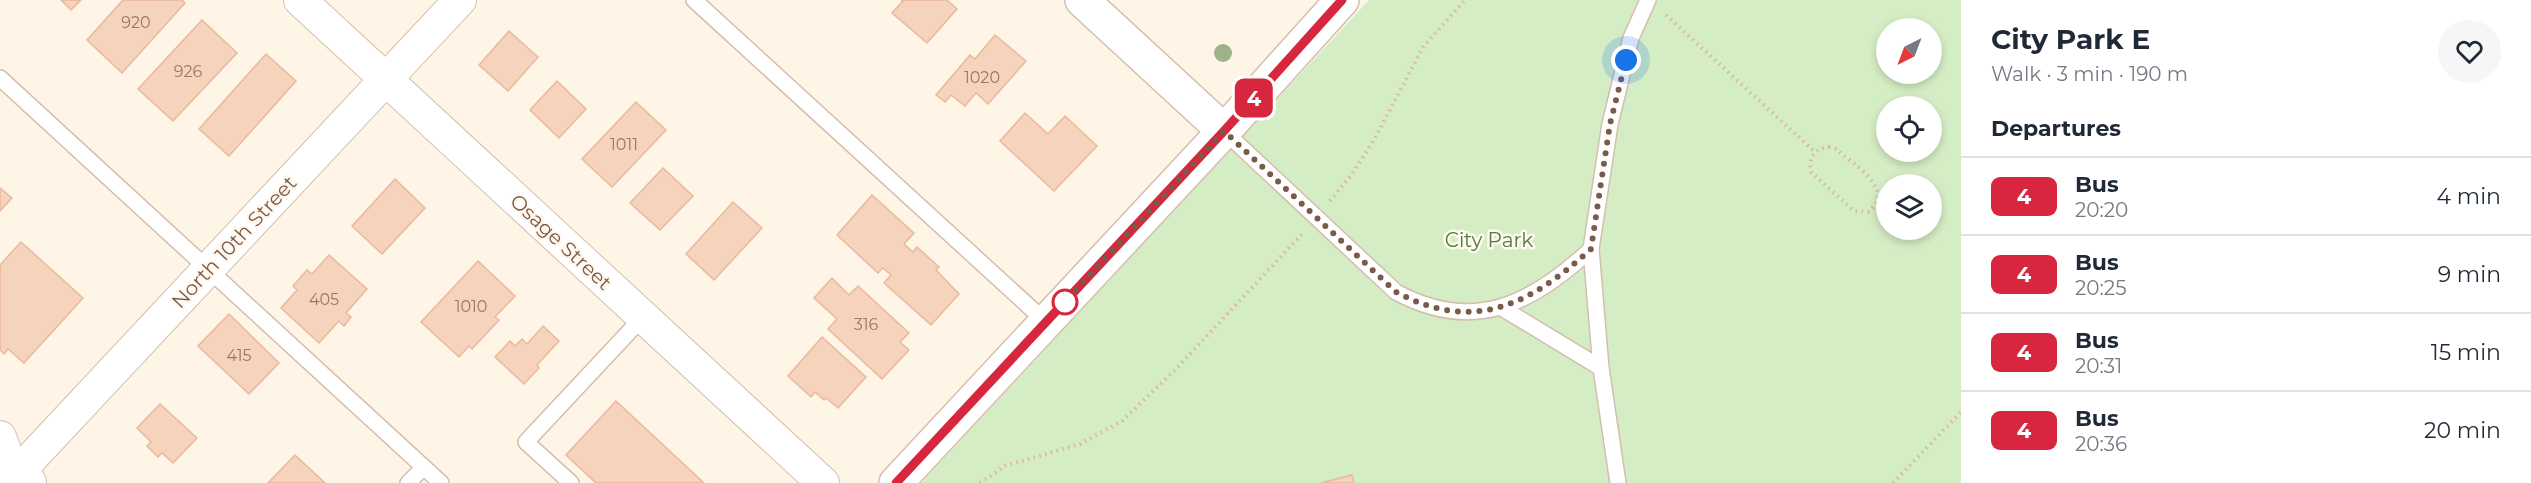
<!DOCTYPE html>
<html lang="en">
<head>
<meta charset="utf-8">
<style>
  :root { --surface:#fff; --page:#f6f6f7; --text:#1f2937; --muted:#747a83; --line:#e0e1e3 }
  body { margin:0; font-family:Montserrat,sans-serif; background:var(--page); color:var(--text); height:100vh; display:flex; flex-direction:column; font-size:22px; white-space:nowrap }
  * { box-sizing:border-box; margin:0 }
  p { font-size:20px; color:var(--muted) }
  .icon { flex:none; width:33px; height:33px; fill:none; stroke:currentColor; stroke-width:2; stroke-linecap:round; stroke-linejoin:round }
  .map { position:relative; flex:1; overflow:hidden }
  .details { display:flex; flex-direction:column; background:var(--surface); width:570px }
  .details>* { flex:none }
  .badge { padding:0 12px; border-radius:9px; font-size:21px; line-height:39px }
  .needle { width:39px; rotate:222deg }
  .tools { position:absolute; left:1876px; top:18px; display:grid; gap:12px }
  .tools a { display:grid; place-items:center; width:66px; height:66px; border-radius:50%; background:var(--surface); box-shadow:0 3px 9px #0003; font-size:30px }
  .you { position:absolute; width:30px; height:30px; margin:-15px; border:4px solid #fff; border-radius:50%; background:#1a73e8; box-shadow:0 0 0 9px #1a73e833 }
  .map>.badge { position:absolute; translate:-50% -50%; box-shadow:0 0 0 3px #fff }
  h2 { padding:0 30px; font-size:22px; line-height:54px }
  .round { display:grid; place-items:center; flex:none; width:63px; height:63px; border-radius:32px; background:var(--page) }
  .headline { display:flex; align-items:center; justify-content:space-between; height:102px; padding:0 30px }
  h1 { font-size:28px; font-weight:700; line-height:45px }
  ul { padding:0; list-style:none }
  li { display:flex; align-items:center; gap:18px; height:78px; padding:0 30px; border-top:2px solid var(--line) }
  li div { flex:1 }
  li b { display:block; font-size:22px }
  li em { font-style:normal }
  li .badge { min-width:66px; font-weight:700; text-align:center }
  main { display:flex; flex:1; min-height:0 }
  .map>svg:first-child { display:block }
  .green { fill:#d5edc4; fill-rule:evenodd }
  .building { fill:#f6d3bd; stroke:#eab89c; stroke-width:1.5 }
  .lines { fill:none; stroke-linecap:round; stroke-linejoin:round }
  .service-casing { stroke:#d4beae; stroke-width:18 }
  .minor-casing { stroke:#d4beae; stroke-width:34 }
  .tertiary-casing { stroke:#d4beae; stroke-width:36 }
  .path { stroke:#dbb69f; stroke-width:4; stroke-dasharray:1.5 4.5; stroke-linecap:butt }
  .service { stroke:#fff; stroke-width:15 }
  .minor { stroke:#fff; stroke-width:32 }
  .tertiary { stroke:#fff; stroke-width:33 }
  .tree { fill:#9eb28a }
  .line-casing { stroke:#fff; stroke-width:14 }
  .line { stroke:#d7263d; stroke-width:9 }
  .walk { stroke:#7b5a49; stroke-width:6; stroke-dasharray:0 10.8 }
  .stop-dot { fill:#fff; stroke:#d7263d; stroke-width:3 }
  .labels { text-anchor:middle; stroke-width:5; stroke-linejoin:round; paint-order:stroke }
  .number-label { font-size:16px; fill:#9a7866 }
  .park-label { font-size:20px; fill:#507b3d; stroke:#fff9ef }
  .street-label { font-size:20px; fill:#7b5a49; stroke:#fff9ef }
</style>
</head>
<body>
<main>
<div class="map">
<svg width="1961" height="483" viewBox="0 0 1961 483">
  <rect width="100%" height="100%" fill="#fef5e7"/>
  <path class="green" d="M1369,0H1961V483H921ZM1887,28H1932V74H1887ZM1887,106H1932V152H1887ZM1887,184H1932V230H1887Z"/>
  <g class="building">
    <path d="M61,0H81L71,10Z"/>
    <path d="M123,0H182L185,3L122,73L87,40Z"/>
    <path d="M901,0H947L957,9L927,43L892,13L903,1Z"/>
    <path d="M202,20L237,53L173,121L138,89Z"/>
    <path d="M509,31L538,57L508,91L479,65Z"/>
    <path d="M995,35L1026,61L988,104L976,93L965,106L951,95L945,102L936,95L970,55L975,59Z"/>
    <path d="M266,54L296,81L229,156L199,129Z"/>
    <path d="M557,81L586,109L559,138L530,110Z"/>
    <path d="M636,102L666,130L612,187L582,159Z"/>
    <path d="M1025,113L1048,134L1065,116L1097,146L1054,191L1000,141Z"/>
    <path d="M663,168L693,196L660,230L630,203Z"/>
    <path d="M395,179L425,208L382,254L352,226Z"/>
    <path d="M0,188L12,198L0,211Z"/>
    <path d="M872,195L914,233L904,244L913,252L917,247L939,267L936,270L959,294L931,325L884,283L891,275L883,268L878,273L837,235Z"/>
    <path d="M733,202L762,228L714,280L686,254Z"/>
    <path d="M21,242L83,298L24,363L8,349L4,354L0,350V265Z"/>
    <path d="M329,255L367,289L346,313L351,317L344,326L339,321L319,343L281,308L297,290L293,286L307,270L312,274Z"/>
    <path d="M478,261L515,296L495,317L499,320L472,349L469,346L459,357L421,322Z"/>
    <path d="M832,278L849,295L858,286L909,333L900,342L909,350L882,379L828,329L837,319L814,298Z"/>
    <path d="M229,314L279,363L249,394L198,346Z"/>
    <path d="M543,326L559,341L537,365L539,368L524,384L495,357L510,341L515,346L522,339L527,344Z"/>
    <path d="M822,337L866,377L838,408L826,398L824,400L815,392L811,397L788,376Z"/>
    <path d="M616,401L704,483H596L566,455Z"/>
    <path d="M160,404L197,438L173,463L162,453L158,457L147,446L151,442L137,428Z"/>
    <path d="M295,455L325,483H268Z"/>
    <path d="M1352,475L1354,483H1321Z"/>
  </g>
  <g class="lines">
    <g class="service-casing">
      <g id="service">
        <path d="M694,0L1046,322"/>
        <path d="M0,78L441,483"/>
        <path d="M1224,131L1396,292C1474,334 1532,304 1591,249L1610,124L1631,38L1648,0"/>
        <path d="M1591,249L1601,368L1618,483"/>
        <path d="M1502,308L1601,368"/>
        <path d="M408,483L424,467"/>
        <path d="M571,483L526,442L643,317"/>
      </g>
    </g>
    <g class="minor-casing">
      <g id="minor">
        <path d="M300,0L823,483"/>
        <path d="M0,437L15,478L30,482"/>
        <path d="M8,483L460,0"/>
      </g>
    </g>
    <g class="tertiary-casing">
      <g id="tertiary">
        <path d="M1082,0L1224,131"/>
        <path d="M896,483L1224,131L1342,0"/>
      </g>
    </g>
    <g class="path">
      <path d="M1666,15L1815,152"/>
      <path d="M1829,147L1836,149C1853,164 1897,190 1868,212L1854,211L1811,172C1808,158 1814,149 1829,147Z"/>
      <path d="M1330,201L1352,174L1374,140L1423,47L1465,0"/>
      <path d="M980,483L1005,466L1080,444L1122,421L1175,370L1302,234"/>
      <path d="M1893,483L1961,412"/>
    </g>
    <use href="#service" class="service"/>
    <use href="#minor" class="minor"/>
    <use href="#tertiary" class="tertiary"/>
  </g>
  <circle class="tree" cx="1223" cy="53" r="9"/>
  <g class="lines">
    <g class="line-casing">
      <path id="line" d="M896,483L1224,131L1342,0"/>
    </g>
    <use href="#line" class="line"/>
    <path class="walk" d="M1065,302L1063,304L1224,131L1396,292C1474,334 1531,304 1591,249L1610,124L1626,60"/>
  </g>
  <circle class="stop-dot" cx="1065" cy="302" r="12"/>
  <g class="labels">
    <g class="number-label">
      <text x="136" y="28">920</text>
      <text x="188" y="77">926</text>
      <text x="982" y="83">1020</text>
      <text x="624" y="150">1011</text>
      <text x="324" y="305">405</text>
      <text x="471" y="312">1010</text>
      <text x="866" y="330">316</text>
      <text x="239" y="361">415</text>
    </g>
    <g class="park-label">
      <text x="1489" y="247">City Park</text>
    </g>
    <g class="street-label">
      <text transform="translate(234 242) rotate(-47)" y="7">North 10th Street</text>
      <text transform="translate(561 242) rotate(43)" y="7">Osage Street</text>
    </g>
  </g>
</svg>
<div class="tools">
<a><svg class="needle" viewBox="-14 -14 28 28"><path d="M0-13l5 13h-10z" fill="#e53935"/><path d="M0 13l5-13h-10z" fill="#747a83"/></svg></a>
<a><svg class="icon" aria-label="locate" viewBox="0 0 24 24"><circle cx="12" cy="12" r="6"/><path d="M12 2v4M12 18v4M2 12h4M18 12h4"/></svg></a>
<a><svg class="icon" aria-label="layers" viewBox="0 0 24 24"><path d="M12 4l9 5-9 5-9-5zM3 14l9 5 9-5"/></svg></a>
</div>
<div class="you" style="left:1626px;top:60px"></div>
<b class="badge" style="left:1254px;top:98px;background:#d7263d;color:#fff">4</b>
</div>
<section class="details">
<div class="headline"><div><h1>City Park E</h1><p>Walk · 3 min · 190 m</p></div><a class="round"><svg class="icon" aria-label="heart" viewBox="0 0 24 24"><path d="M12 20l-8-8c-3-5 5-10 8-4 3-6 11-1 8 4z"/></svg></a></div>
<h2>Departures</h2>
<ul>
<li><span class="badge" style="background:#d7263d;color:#fff">4</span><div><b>Bus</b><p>20:20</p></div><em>4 min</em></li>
<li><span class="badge" style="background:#d7263d;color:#fff">4</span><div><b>Bus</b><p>20:25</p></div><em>9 min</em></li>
<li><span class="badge" style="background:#d7263d;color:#fff">4</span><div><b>Bus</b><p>20:31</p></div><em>15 min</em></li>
<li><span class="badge" style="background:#d7263d;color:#fff">4</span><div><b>Bus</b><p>20:36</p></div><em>20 min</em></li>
</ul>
</section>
</main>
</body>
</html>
